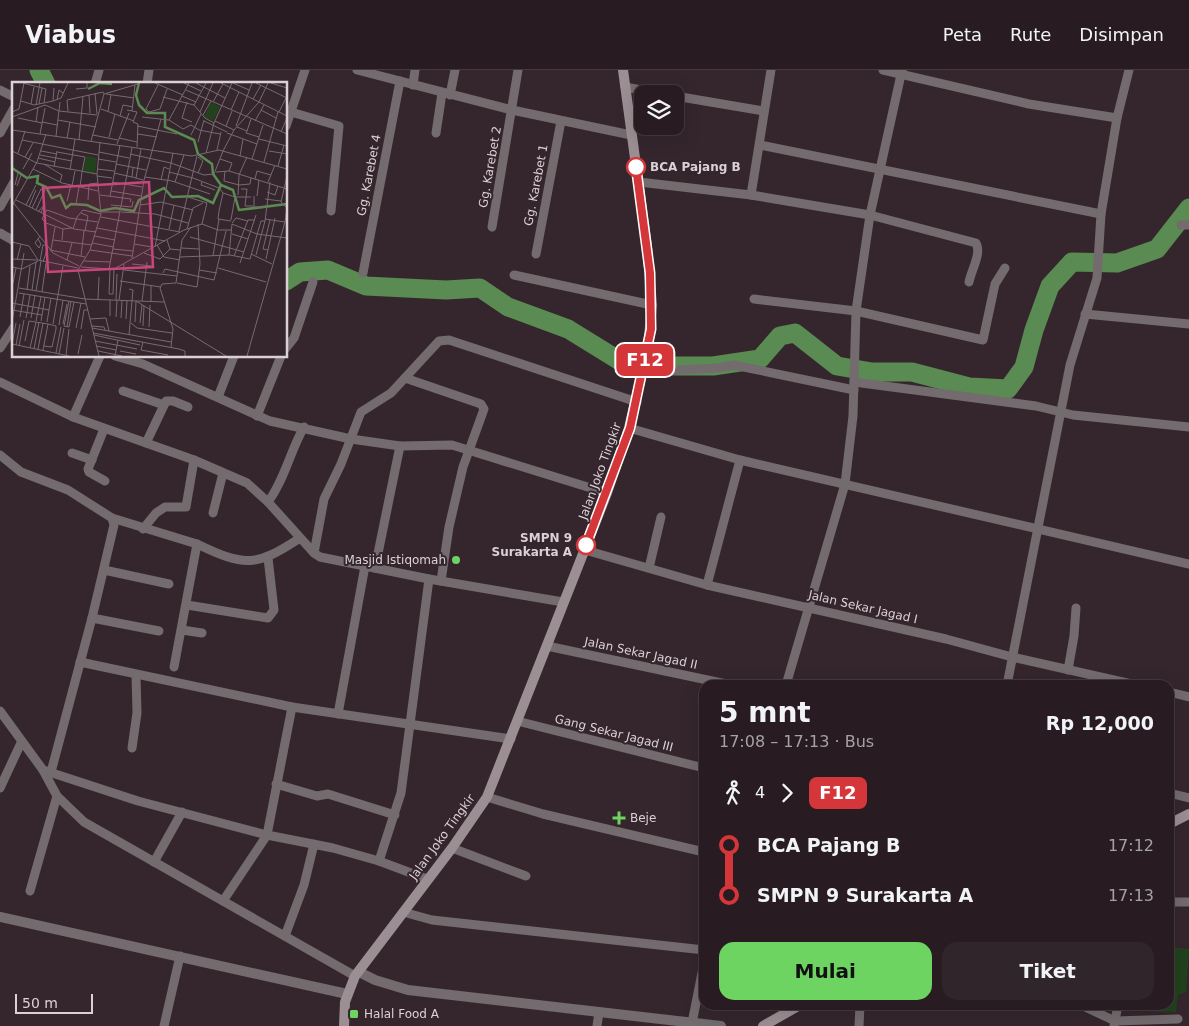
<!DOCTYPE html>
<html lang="id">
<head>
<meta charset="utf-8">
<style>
  :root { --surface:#281c22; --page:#30252a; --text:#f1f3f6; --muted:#a5a1a5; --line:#443a40; --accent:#6dd361 }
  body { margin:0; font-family:"DejaVu Sans",sans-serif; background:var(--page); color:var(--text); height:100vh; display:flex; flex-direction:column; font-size:19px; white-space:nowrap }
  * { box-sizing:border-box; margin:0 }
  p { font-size:16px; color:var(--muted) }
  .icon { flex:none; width:28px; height:28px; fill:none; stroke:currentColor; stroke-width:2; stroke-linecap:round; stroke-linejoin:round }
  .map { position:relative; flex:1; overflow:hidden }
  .sheet { position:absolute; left:699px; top:610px; width:475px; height:330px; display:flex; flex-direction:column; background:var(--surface); border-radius:15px; box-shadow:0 5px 20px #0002,0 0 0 1px var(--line) }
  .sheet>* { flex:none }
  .badge { padding:0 10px; border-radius:8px; font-size:18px; line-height:32px }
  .buttons { position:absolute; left:634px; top:15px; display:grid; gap:10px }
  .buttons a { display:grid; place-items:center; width:50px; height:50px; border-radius:10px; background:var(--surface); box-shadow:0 5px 20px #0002,0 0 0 1px var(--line); font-size:25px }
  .scale { position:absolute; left:15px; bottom:12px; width:78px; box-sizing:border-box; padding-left:5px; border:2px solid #dbd1d5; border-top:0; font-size:14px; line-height:18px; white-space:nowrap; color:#dbd1d5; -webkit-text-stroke:4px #35262d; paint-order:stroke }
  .map>.badge { position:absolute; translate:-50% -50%; box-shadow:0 0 0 2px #fff }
  .legs { display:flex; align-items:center; gap:8px; height:55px; padding:0 20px; font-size:16px }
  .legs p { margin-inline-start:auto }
  .summary { display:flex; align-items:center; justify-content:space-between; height:85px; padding:0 20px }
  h1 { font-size:28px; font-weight:600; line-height:38px }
  .action { display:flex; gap:10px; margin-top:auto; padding:10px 20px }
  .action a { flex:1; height:58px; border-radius:15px; background:var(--accent); color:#111; font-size:20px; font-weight:600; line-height:58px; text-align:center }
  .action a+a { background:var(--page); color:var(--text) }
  ul { padding:0 20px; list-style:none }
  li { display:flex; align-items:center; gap:18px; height:50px; font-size:19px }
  li i { display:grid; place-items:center; width:8px; height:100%; margin:0 6px; background:currentColor }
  li i::after { content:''; width:12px; height:12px; margin:-6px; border:4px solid; border-radius:50%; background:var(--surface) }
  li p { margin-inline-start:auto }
  li:first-child i { background:linear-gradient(#0000 50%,currentColor 0) }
  li:last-child i { background:linear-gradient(currentColor 50%,#0000 0) }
  header { display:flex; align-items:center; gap:30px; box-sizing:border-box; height:70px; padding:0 25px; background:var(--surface); border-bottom:1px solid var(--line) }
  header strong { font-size:24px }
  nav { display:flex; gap:28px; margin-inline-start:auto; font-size:18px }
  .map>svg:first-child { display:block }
  .green { fill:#21421d }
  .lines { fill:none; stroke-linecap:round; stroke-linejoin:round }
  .river { stroke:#598b52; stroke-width:19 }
  .minor { stroke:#736b6e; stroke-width:9 }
  .tertiary { stroke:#736b6e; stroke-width:10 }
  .secondary { stroke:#9c8f94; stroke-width:10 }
  .line-1-casing { stroke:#fff; stroke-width:11 }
  .line-1 { stroke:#d5363a; stroke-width:8 }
  .stop-1-dot { fill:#fff; stroke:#d5363a; stroke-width:2.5 }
  .poi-dot { fill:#6dd361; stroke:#35262d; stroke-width:2 }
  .labels { text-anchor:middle; stroke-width:4; stroke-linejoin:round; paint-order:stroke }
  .street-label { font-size:12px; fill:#dbd1d5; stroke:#35262d }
  .stop-label { font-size:12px; font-weight:bold; fill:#dbd1d5; stroke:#35262d; text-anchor:start }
  .poi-label { font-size:12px; fill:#dbd1d5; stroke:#35262d; text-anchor:start }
  .inset-river { fill:none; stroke:#598b52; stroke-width:2.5 }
  .inset-road { fill:none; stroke:#776a70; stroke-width:1 }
  .view { fill:#c8467a; fill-opacity:0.15; stroke:#c8467a; stroke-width:2.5 }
  .inset-edge { fill:none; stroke:#dbd1d5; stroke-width:2.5 }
</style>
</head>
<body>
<header>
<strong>Viabus</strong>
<nav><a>Peta</a><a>Rute</a><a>Disimpan</a></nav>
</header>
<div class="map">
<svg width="1189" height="956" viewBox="0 0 1189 956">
  <rect width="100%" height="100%" fill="#35262d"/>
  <path class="green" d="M1169,877L1189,879L1186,922L1178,925L1176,942L1142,941L1143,935H1169Z"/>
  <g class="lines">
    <g class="river">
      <path d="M39,0L46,14"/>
      <path d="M286,211L300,202L328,200L366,216L446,220L480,218L508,237L568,259L628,296H713L760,289L780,266L795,263L837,296L872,302H912L969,317L1008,319L1024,297L1034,260L1050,216L1072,192L1117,193L1157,179L1189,138"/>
    </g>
    <g class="minor">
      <path d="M357,0L512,40L631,65"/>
      <path d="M883,0L1029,34L1117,48"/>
      <path d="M95,14L99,0"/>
      <path d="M147,14L149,0"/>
      <path d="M413,15L415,0"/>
      <path d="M625,17L663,24"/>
      <path d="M0,20L14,27"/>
      <path d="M450,25L455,0"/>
      <path d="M675,26L764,41"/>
      <path d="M291,42L339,56L331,141"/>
      <path d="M286,56L305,0"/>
      <path d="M0,63L14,38"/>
      <path d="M436,63L442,23"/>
      <path d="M760,75L1101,144"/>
      <path d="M639,112L751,125L870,145L976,173C982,183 971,201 969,212"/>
      <path d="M751,125L771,0"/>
      <path d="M0,137L14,112"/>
      <path d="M1181,155H1189"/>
      <path d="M492,157L518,0"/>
      <path d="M0,163L14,171"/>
      <path d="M536,184L561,51"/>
      <path d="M363,203L400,11"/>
      <path d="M514,205L652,235"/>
      <path d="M754,229L856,241L983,270L995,214L1005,198"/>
      <path d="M1085,244L1189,254"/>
      <path d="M0,278L14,257"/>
      <path d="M286,278L294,268L313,212"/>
      <path d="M115,286L143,294L270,351L351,369L400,376L452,375L607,423"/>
      <path d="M642,302L718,298L734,295L854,320"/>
      <path d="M405,308L481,334L484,339L463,397L449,457L441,511"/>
      <path d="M0,312L73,347L194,390L247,413L268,432L314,483L320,487L429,509L563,532"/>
      <path d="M854,312L1036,336L1073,345L1189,357"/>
      <path d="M123,321L164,335"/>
      <path d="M218,327L234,286"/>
      <path d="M257,346L281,286"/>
      <path d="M73,347L100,286"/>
      <path d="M629,358L740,390L1189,494"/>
      <path d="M104,359L88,399L89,402L105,411"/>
      <path d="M146,373L166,331H173L188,337"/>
      <path d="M72,383L92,390"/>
      <path d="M0,385L21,402L68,420L112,448L197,474"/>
      <path d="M268,432C285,409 290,381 304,357"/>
      <path d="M213,443L223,403"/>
      <path d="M143,459L156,443L165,437H186L194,390"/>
      <path d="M585,480L707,515L946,569L1012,587L1136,615"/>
      <path d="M314,483L324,429L341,394L361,342L391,323L439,271L449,270L637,332"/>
      <path d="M375,498L400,376"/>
      <path d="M649,498L661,447"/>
      <path d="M104,500L169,514"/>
      <path d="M707,515L740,390"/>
      <path d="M187,535L268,548L274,540L268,488"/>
      <path d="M92,548L159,561"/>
      <path d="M182,560L202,563"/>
      <path d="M547,576L731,615"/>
      <path d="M80,592L292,637L511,669"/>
      <path d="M174,597L197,474C245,497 256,497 300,468"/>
      <path d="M1068,600L1074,566L1076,538"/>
      <path d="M786,615L845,414L853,346L856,241L870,145L902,0"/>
      <path d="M1007,615L1070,295L1097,208L1101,144L1117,48L1129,0"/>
      <path d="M1169,622L1189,627"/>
      <path d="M0,641L43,700L57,726L84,752L355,906"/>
      <path d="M338,644L365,496"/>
      <path d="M517,651L704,698"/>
      <path d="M132,678L137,643L136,605"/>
      <path d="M43,700L138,731L267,765L333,778L379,791L427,809"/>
      <path d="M51,702L92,548L114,455L112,448"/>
      <path d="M276,714L317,726L328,724L395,745"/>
      <path d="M0,718L21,673"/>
      <path d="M1169,723L1189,728"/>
      <path d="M487,727L543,744L704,782"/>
      <path d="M452,778L526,806"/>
      <path d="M379,791L401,723L429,509"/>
      <path d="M154,792L182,742"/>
      <path d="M30,821L57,726"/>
      <path d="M223,831L267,765L292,637"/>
      <path d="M1169,832H1189"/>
      <path d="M403,842L432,850L704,880"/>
      <path d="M285,866L304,815L314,774"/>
      <path d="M1081,935L1115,951L1178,949"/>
      <path d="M692,953L704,893"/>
      <path d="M164,956L180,886"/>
      <path d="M597,956L599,942"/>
      <path d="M859,956L860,935"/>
      <path d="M1114,956L1118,935"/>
    </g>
    <g class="tertiary">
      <path d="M0,847L347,924"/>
      <path d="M359,902L375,910L408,920L721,956"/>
    </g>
    <g class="secondary">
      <path d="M1169,754L1189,744"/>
      <path d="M344,956L345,932L355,906L452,778L487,727L607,423L629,358L648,277L652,235L647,176L623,0"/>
      <path d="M763,956L800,935"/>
    </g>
  </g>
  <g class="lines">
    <g class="line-1-casing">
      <path id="line-1" d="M586,475L630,358L651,259L650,203L636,97"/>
    </g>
    <use href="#line-1" class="line-1"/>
  </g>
  <g class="stop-1-dot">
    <circle cx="636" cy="97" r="9"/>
    <circle cx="586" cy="475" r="9"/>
  </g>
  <g class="poi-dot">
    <circle cx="456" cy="490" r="5"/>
    <path d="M616.5 740.5h5v5h5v5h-5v5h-5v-5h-5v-5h5z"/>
    <rect x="349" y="939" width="10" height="10" rx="2.5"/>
  </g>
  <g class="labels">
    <g class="street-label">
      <text transform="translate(490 97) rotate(-80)" y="4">Gg. Karebet 2</text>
      <text transform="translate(369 105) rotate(-79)" y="4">Gg. Karebet 4</text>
      <text transform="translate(536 115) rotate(-79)" y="4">Gg. Karebet 1</text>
      <text transform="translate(600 401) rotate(-70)" y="4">Jalan Joko Tingkir</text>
      <text transform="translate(863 537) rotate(13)" y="4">Jalan Sekar Jagad I</text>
      <text transform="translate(641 583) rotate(12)" y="4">Jalan Sekar Jagad II</text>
      <text transform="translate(614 663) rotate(14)" y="4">Gang Sekar Jagad III</text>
      <text transform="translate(442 767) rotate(-54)" y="4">Jalan Joko Tingkir</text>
    </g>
    <g class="stop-label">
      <text x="650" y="101">BCA Pajang B</text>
      <text x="572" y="472" text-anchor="end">SMPN 9<tspan x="572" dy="14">Surakarta A</tspan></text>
    </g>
    <g class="poi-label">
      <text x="446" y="494" text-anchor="end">Masjid Istiqomah</text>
      <text x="630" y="752">Beje</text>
      <text x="364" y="948">Halal Food A</text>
    </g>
  </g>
  <g transform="translate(12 12)">
    <rect width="275" height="275" fill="#35262d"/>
    <path d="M199,20L208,25L201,39L192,35ZM74,74L85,76L83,92L71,90Z" fill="#21421d"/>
    <path class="inset-river" d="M127,1L124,13L127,23L135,31H153V45L182,58L186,72L200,82L201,92L209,103L221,108L227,128L275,122M76,7L88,1L100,2M0,86L15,96L26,94L25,101L34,105L40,116L48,113L54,126L59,122L75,123L88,129L103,126L122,129L127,118L152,106L160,115L186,114L201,121L209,103"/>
    <path class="inset-road" d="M11,1L34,7L32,21M143,1L171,13M172,1L189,9M184,1L213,16M209,1L275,34M221,1L237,8M244,1L275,16M259,1L275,6M146,3L134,27L137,30L148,27L155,7M64,7L75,6V1M174,8L275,52M83,11L85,32M94,12L122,16M77,13L78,31M170,14L184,20M151,15L182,23L193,36L202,41M241,17L249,3M45,18L47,8L51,11M9,19L22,23L41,19L42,6M41,19L49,16L56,1M175,20L170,36L180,40M201,20L211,2M19,22L22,5M27,22L30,6M24,23L28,1M182,23L194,1M89,27L122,39M115,28L125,30L121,40L126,42L125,65M219,28L227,10M249,28L264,36M56,29L55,18L91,10L92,12M96,29L99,13M120,29L123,3M0,30L7,27L12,1M188,30L201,1M267,30L275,14M191,33L199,19M108,34L111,23L121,25M0,35L33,23L47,29L85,33M130,35L157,38L177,1M6,36L30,41M46,38L84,45M157,38L171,47L179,43L187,48L208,52M192,39L215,50M203,39L222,48M243,39L252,23M24,40L26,25M30,40L45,43M125,44L165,52M214,44L220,29M224,44L240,1M225,45L235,49L239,37M0,48L180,74L207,68L275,87M235,49L234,51L247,55M269,50L275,36M215,51L245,62M28,52L33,26M126,52L145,55M81,53L106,58M179,53L189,32M44,54L48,20M97,55L103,32M55,56L58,40M107,56L125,60M247,57L275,64M10,58L86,73M67,58L71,15M79,59L92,12L126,2M186,60L192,38M105,62L117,31M205,68L209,50M0,69L25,81L85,92M29,69L45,72M211,69L222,48L247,20L256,1M257,69L275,72M45,70L73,75M87,70L117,76M6,71L13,49M194,71L202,41L220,1M118,72L159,81M28,73L44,76M228,74L231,57M13,75L21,61M186,75L191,79L186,91M26,76L43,80M44,76L60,79M86,77L104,80M208,77L220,81L217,89M240,77L251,43M252,80L266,30M159,81L192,93L202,92L211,69M32,82L50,93L48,100M104,82L134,88M266,84L272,63M42,85L45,69M121,86L120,95L131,98M11,87L20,71M21,87L50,101L86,109M85,87L102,89M58,88L63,57M213,89L212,99L227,103L238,102L239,96M70,90L73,75M157,90L181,96M204,90L217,89L275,107M102,91L120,95M85,94L100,96M133,95L160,99L198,112M124,96L129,67M181,96L207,106L211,111M243,97L245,89L259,93M149,98L152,85L157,87M100,100L130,105M163,100L172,73M190,100L189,103L203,108M256,100L263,83M3,103L6,91L9,93L5,104M60,104L63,89M68,105L70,90M229,107H235L233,124H241M99,109L129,114M255,110L263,113L266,104M88,113L119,117L118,120M226,113L227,93L235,75M98,114L108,63M242,114V125H253M245,114L247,98M176,115L195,121L190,142M253,117L269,119M4,118L62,147L84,150M76,118L77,102L86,101M0,119L41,171L67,184M55,119L59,103M64,122L67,105M14,123L24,103M99,123L120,125L121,119M128,123L149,120L181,128M0,124L25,80L34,52M17,125L24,108M20,126L29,107L33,108L24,128M26,130L32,123L29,131M90,130H108M109,130L143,132L176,141M69,131L76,134L73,149M31,133L35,128L57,136L86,140M32,133L30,137L34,141L51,147M89,135L168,150M253,137L273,140M219,138L223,115H239M219,139L206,137L207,129L211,111L223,115M220,141L224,136L236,139M85,146L153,159M61,147L65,135L71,128L89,132M157,147L162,123M175,147L181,126L191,121M172,148L190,142L206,148H220M167,149L185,74M220,152L236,157M82,154L103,158M178,155L232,170M26,157L29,162L27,166L23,161L26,157L28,154M41,158L80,163M50,158L51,147L60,146M155,158L158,167L168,168M0,160L17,164L26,178M80,161L102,165M122,162L140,165M145,163L152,175L168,178M143,165L161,71M169,166L187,167M101,167L121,169M38,168L73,175M39,168L43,145M78,168L120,174M256,168L251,167L258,138M132,171L148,177L158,167M239,172L260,182M217,173L220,142L245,152L275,156M244,173L253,139L258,100M69,174L72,149M201,174L207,137M222,174L236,138H243M168,175L218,173L238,177L249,139H253M120,176L132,98L149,37M0,177L26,178L66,186M254,177L263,136M5,178L9,162M55,178L60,161M28,179L31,163H35M72,179L98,180M31,180L36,165M228,181L244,133M120,182L140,184M0,185L10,187L26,179M69,185L98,187M206,186L254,200M97,187L120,66M98,187L97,212H101L102,187M102,187L172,148M112,188L165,194M187,188L205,191M151,191L153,187L202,198L214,149M108,199L149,205M1,201L4,186M165,201L185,205L188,182L186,142M7,206L73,217L152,220M117,207L121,208L120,219M15,208L18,184M20,208L24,180M24,209L29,179M30,210L34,181M7,211L74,222M86,218L87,195M104,218L105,192M107,218L112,182M57,219L52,244L57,245L62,220M124,219L214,274M130,219L135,180M139,219V203M0,221L37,228M0,228L30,233M98,234V218M8,235L12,212M104,235L105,218M14,236L18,213M19,236L23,213M109,236L110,218M78,237L94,236L97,249M114,237L115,218M24,239L29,215M29,239L33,215M0,240L12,171M35,240L39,216M123,240L124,219M119,241L125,246L160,251M128,241L130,223M41,242L51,184M51,242L55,222M47,243L51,218M80,244L92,245L93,248M131,244L132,224M55,245L59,219M137,245L138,223M64,246L69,221M80,246L159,260M69,247L72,228H76M81,251L167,267L173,269V274M82,253L128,263M117,253L120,219M13,259L17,239L36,242L31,268M83,259L125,267M131,260L129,268L156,273M0,262L57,274M0,262L4,241M4,263L8,242M7,264L12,238M32,264L40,265L44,247V244L36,242M84,264L104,268M159,265L161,247L148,206L150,202L164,201L170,158L179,145M18,266L24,240M22,267L27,240M26,267L31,241M86,269L110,274M108,269L124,272M44,271L49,245M47,272L52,246M66,272L70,253M54,273L57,247M87,274L66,188L78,168L89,132L85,92L88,60M103,274L106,258M235,274L273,140L275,126L269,120L275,94"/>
    <path class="view" d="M137,100L141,185L36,190L31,106Z"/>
    <rect width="275" height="275" class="inset-edge"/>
  </g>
</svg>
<div class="buttons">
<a><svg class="icon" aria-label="layers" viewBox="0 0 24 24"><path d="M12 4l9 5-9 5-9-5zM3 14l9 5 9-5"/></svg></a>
</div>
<div class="scale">50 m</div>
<b class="badge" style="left:645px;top:290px;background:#d5363a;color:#fff">F12</b>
<section class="sheet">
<div class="summary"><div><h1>5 mnt</h1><p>17:08 – 17:13 · Bus</p></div><b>Rp 12,000</b></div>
<div class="legs"><svg class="icon" aria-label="walk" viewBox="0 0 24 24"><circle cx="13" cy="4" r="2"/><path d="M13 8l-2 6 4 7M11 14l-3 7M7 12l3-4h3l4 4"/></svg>4<svg class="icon" aria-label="forward" viewBox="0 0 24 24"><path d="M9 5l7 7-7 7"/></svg><b class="badge" style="background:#d5363a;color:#fff">F12</b></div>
<ul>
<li><i style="color:#d5363a"></i><b>BCA Pajang B</b><p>17:12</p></li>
<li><i style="color:#d5363a"></i><b>SMPN 9 Surakarta A</b><p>17:13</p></li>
</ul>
<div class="action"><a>Mulai</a><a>Tiket</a></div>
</section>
</div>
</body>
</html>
